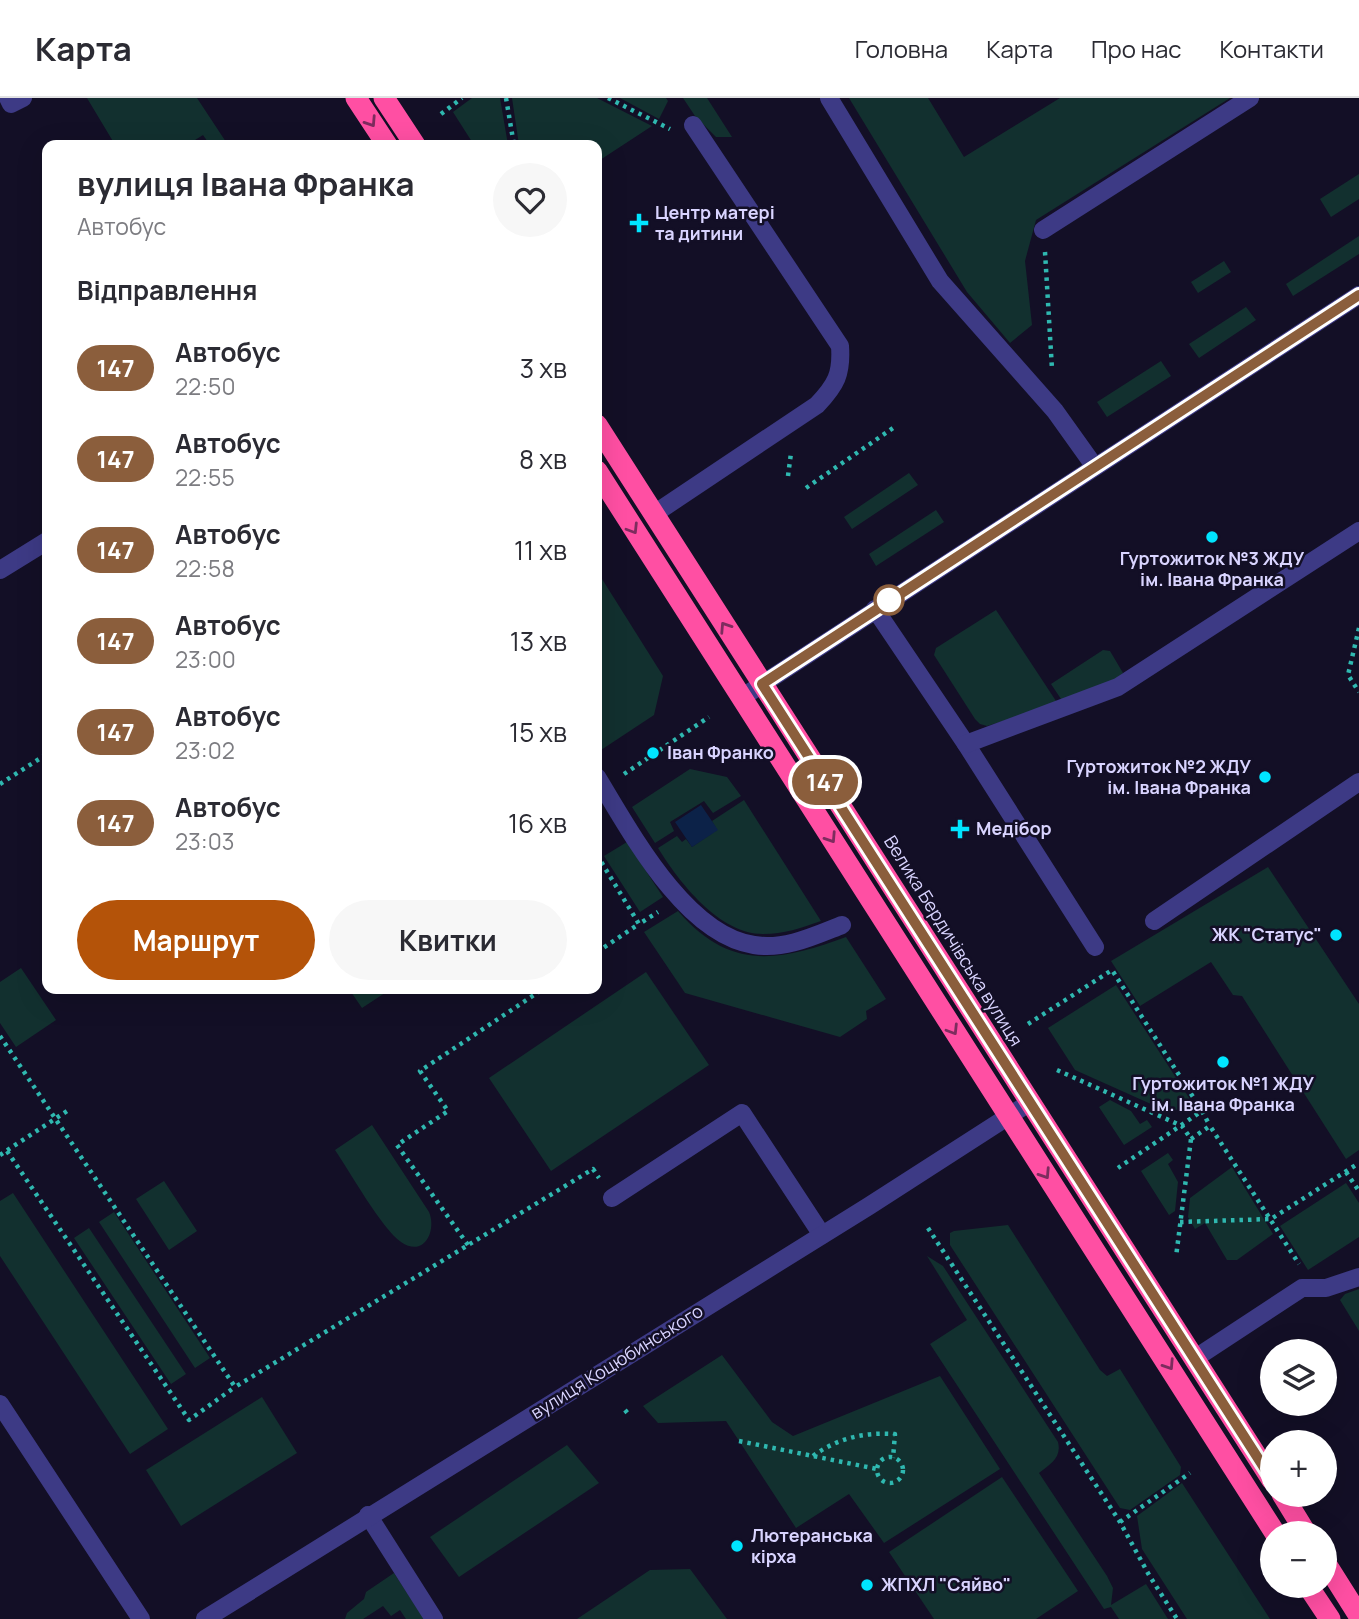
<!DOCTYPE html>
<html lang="uk">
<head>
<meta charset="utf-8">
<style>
  :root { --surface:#fff; --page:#f7f7f7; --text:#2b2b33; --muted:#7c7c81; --line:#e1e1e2; --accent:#b45309 }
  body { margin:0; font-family:Manrope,sans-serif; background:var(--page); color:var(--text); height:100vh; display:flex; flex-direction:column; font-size:26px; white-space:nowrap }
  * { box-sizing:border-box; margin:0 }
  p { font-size:23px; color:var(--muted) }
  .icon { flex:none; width:38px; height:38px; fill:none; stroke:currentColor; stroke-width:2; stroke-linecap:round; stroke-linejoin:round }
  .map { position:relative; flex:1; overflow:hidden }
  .details { position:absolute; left:42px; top:42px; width:560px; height:854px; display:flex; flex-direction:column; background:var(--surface); border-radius:14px; box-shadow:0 7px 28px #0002 }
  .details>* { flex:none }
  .badge { padding:0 14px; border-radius:23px; font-size:24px; line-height:46px }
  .tools { position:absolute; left:1260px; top:1241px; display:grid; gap:14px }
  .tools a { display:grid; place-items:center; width:77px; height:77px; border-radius:50%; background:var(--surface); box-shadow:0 7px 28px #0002; font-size:35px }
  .map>.badge { position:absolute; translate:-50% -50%; box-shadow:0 0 0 4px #fff }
  h2 { padding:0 35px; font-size:26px; line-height:63px }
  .round { display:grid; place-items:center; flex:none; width:74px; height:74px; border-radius:37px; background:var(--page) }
  .summary { display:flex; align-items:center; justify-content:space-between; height:119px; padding:0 35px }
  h1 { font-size:33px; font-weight:700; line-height:52px }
  .cta { display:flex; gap:14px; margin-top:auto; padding:14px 35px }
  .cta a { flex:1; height:80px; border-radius:42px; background:var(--accent); color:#fff; font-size:28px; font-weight:700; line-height:80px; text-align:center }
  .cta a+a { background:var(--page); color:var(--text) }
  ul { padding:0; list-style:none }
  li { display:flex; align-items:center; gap:21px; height:91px; padding:0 35px }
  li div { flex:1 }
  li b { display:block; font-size:26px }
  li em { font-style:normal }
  li .badge { min-width:77px; font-weight:700; text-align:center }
  header { display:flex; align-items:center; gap:42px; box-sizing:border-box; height:98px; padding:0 35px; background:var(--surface); border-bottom:2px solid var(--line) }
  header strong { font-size:33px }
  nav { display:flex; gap:38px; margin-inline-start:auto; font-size:24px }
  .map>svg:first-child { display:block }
  .green { fill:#12302f }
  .water { fill:#0c2248 }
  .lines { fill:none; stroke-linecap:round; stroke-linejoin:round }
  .path { stroke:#2fb8b0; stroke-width:4.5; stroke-dasharray:3.5 5; stroke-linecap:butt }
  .minor { stroke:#3d3a85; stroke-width:18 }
  .highway { stroke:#ff4fa3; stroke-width:21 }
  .oneway { stroke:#7d2c5e }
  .line-casing { stroke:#fff; stroke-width:16 }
  .line { stroke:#8b5e3c; stroke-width:10 }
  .poi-dot { fill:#00e5ff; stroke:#130f26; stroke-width:2.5 }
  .stop-dot { fill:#fff; stroke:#8b5e3c; stroke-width:3.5 }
  .labels { text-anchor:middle; stroke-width:5; stroke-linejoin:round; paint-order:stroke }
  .poi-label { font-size:18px; font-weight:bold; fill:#d9d4ff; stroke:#130f26; text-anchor:start }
  .street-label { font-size:18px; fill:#d9d4ff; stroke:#130f26 }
</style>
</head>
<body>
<header>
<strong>Карта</strong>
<nav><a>Головна</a><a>Карта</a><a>Про нас</a><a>Контакти</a></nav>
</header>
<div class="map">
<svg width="1359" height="1521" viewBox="0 0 1359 1521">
  <rect width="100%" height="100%" fill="#130f26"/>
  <g class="green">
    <path d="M87,0H197L228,47H210L203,37L187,47H111L114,45Z"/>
    <path d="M472,0H500L508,47H474L453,14Z"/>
    <path d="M512,0H597L652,28L597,64V47H519Z"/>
    <path d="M620,0H666L668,3L659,21Z"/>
    <path d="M683,0H707L732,39H716L695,18Z"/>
    <path d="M849,0H928L964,59L1060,0H1230L1036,122L1025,163L1032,227L1010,245L967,194Z"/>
    <path d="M1359,76V101L1331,119L1320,101Z"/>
    <path d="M1359,138V156L1293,198L1286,186Z"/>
    <path d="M1224,163L1231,174L1198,195L1191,184Z"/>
    <path d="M1246,209L1256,222L1199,260L1189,246Z"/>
    <path d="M1161,263L1171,278L1107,319L1097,304Z"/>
    <path d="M909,375L918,387L852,431L844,419Z"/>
    <path d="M936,412L944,424L876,468L869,456Z"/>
    <path d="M597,473L663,578L654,617L598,654Z"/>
    <path d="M996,512L1058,606L987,628L980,626L975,621L934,557L936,550Z"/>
    <path d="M1103,552L1110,553L1123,575L1113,583L1063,604L1051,586Z"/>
    <path d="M690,671L727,679L741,698L713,715L704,703L670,724L674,733L655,745L632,709Z"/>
    <path d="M744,702L821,823C801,830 784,836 763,836C719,836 679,784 658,750L677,738L682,744L686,741L692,749L717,732L712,723Z"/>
    <path d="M627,744L663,799L640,814L604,758Z"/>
    <path d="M1268,769L1359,906V1052L1346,1061L1242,898L1233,897L1211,864L1140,908L1111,863Z"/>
    <path d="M678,813C730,873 778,864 846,839L886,901L866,913L867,921L840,939L685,895L644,834Z"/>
    <path d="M21,870L56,922L16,949L0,925V884Z"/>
    <path d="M646,874L709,967L551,1073L489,980Z"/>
    <path d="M1116,887L1191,1003L1171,1015L1075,972L1048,930Z"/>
    <path d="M349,891H391L362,910Z"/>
    <path d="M1110,1002L1131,1013L1140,1026L1147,1022L1152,1029L1124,1047L1099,1009Z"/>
    <path d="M372,1027L429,1114C437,1133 424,1160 401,1144C382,1131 350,1074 335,1052Z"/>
    <path d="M1168,1055L1173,1062L1168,1066L1178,1084L1175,1113L1169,1117L1141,1073Z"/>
    <path d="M1232,1069L1273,1136L1237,1162H1227L1205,1125L1195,1131L1188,1119L1190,1100Z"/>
    <path d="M164,1083L197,1133L169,1152L136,1101Z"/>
    <path d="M1346,1085L1359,1105V1139L1308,1172L1280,1128Z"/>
    <path d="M13,1095L168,1331L130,1356L0,1158V1103Z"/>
    <path d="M114,1114L210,1260L195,1270L99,1124Z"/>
    <path d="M1008,1127L1100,1272L1107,1278L1120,1271L1181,1369L1180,1377L1130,1412L1120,1410L950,1147V1135L954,1133Z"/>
    <path d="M89,1130L186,1276L171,1286L74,1140Z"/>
    <path d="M927,1158L943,1168L1058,1344C1062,1360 1050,1366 1039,1375L1107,1478L1113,1490L1111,1507L1146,1486L1168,1521H1119L1111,1509L1104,1511L930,1246L967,1222Z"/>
    <path d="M1359,1191V1233L1340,1202L1345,1196Z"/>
    <path d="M722,1257L772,1324L793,1338L940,1278L1000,1371L884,1445L849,1396L796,1430L726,1323L658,1325L643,1308Z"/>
    <path d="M262,1299L297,1355L181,1428L146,1372Z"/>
    <path d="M567,1347L599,1385L459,1479L430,1439Z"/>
    <path d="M1002,1379L1078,1493L1036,1521H934L889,1454Z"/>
    <path d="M1182,1385L1270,1521H1187L1142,1451L1137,1418Z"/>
    <path d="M690,1471L727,1521H577L650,1472Z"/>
    <path d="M394,1475L424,1521H406L400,1512L391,1518L383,1508L363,1521H345L347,1515L364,1501L366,1494Z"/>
  </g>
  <path class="water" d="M701,707L718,732L692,749L675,724Z"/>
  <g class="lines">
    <g class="path">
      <path d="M506,0L514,47"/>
      <path d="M608,0L670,31"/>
      <path d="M441,16L462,0"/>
      <path d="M1045,154L1052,271"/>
      <path d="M788,378L791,355"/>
      <path d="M806,390L893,330"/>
      <path d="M1359,530L1348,577L1359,594"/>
      <path d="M624,676L709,619"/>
      <path d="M0,686L47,656"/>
      <path d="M597,757L639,826L658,814"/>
      <path d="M597,854L639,826"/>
      <path d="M1028,926L1112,872L1202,1013L1118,1070"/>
      <path d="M0,938L235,1289L593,1071L599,1080"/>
      <path d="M1057,972L1182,1028L1191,1041L1176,1159"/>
      <path d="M1202,1013L1210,1028"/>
      <path d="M1191,1041L1210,1028L1299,1166"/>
      <path d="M7,1053L189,1322L235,1289"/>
      <path d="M0,1057L67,1013"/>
      <path d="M1346,1074L1359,1093"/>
      <path d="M1180,1124L1271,1121L1359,1065"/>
      <path d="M928,1130L1120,1424L1149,1477L1177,1521"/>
      <path d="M468,1147L397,1047L448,1013L420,973L543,891"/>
      <path d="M625,1312L629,1317"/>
      <path d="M739,1343L877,1371"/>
      <path d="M813,1358C838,1340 864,1334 895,1336L893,1360"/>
      <circle cx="890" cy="1372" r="13"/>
      <path d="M1120,1424L1190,1375"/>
    </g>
    <g class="minor">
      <path d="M8,0L11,6L23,0"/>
      <path d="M829,0L940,183L1055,313L1095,369"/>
      <path d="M1043,132L1250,0"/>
      <path d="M654,416L817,307C836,287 842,276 840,248L693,27"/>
      <path d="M0,472L47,443"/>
      <path d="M875,511L966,646L1095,849"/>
      <path d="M741,600L1359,197"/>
      <path d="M966,646L1118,589L1359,433"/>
      <path d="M597,679C630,733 685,837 754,847C785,852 814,838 842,827"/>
      <path d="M1154,823L1359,684"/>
      <path d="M612,1100L742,1015L822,1137"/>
      <path d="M1194,1261L1302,1190H1326L1359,1179"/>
      <path d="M0,1306L141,1521"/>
      <path d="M368,1417L434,1521"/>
      <path d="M205,1521L869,1108L1029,1005"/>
    </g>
    <g class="highway">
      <path d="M356,0L387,47"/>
      <path d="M384,0L415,47"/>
      <path d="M597,327L1272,1382"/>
      <path d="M597,373L1275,1435"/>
      <path d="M1282,1396L1306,1435"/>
      <path d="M1325,1464L1359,1518"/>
      <path d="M1308,1488L1330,1521"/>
    </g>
  </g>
  <defs><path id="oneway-chevron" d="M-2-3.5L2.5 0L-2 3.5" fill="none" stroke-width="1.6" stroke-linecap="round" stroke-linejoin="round" transform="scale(1.75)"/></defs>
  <g class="oneway">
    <use href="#oneway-chevron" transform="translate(371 24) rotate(57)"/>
    <use href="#oneway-chevron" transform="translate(633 431) rotate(58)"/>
    <use href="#oneway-chevron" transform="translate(725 529) rotate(-123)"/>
    <use href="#oneway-chevron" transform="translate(831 740) rotate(57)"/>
    <use href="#oneway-chevron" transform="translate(953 932) rotate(58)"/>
    <use href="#oneway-chevron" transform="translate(1045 1076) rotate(57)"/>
    <use href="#oneway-chevron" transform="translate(1169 1267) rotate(57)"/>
  </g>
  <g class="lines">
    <g class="line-casing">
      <path id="line" d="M1272,1382L762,586L1359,197"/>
    </g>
    <use href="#line" class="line"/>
  </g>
  <g class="poi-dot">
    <path d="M635.5 114.5h7v7h7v7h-7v7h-7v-7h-7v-7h7z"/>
    <circle cx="1212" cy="439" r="7"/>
    <circle cx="653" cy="655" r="7"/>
    <circle cx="1265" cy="679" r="7"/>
    <path d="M956.5 720.5h7v7h7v7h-7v7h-7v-7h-7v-7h7z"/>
    <circle cx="1336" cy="837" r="7"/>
    <circle cx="1223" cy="964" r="7"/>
    <circle cx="737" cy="1448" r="7"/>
    <circle cx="867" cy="1487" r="7"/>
  </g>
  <circle class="stop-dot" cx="889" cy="502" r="14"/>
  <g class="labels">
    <g class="poi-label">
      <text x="655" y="121">Центр матері<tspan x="655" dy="21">та дитини</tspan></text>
      <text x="1212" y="467" text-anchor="middle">Гуртожиток №3 ЖДУ<tspan x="1212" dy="21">ім. Івана Франка</tspan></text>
      <text x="667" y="661">Іван Франко</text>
      <text x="1251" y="675" text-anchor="end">Гуртожиток №2 ЖДУ<tspan x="1251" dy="21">ім. Івана Франка</tspan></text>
      <text x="976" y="737">Медібор</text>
      <text x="1322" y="843" text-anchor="end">ЖК "Статус"</text>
      <text x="1223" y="992" text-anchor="middle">Гуртожиток №1 ЖДУ<tspan x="1223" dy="21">ім. Івана Франка</tspan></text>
      <text x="751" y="1444">Лютеранська<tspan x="751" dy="21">кірха</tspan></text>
      <text x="881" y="1493">ЖПХЛ "Сяйво"</text>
    </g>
    <g class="street-label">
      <text transform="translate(953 843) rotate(58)" y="6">Велика Бердичівська вулиця</text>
      <text transform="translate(617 1264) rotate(-32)" y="6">вулиця Коцюбинського</text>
    </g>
  </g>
</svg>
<div class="tools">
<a><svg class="icon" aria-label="layers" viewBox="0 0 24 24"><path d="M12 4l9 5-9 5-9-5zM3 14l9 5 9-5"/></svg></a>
<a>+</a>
<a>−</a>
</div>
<b class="badge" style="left:825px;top:684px;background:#8b5e3c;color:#fff">147</b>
<section class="details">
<div class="summary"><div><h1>вулиця Івана Франка</h1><p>Автобус</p></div><a class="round"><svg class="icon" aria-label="heart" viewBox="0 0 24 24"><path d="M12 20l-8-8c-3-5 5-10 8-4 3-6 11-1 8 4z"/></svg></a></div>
<h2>Відправлення</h2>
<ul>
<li><span class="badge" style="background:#8b5e3c;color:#fff">147</span><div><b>Автобус</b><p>22:50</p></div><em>3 хв</em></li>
<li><span class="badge" style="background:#8b5e3c;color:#fff">147</span><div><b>Автобус</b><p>22:55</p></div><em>8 хв</em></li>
<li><span class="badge" style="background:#8b5e3c;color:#fff">147</span><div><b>Автобус</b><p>22:58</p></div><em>11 хв</em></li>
<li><span class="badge" style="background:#8b5e3c;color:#fff">147</span><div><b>Автобус</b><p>23:00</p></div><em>13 хв</em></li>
<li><span class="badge" style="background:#8b5e3c;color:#fff">147</span><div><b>Автобус</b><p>23:02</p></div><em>15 хв</em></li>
<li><span class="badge" style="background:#8b5e3c;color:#fff">147</span><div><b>Автобус</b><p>23:03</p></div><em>16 хв</em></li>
</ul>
<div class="cta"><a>Маршрут</a><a>Квитки</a></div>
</section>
</div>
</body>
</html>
